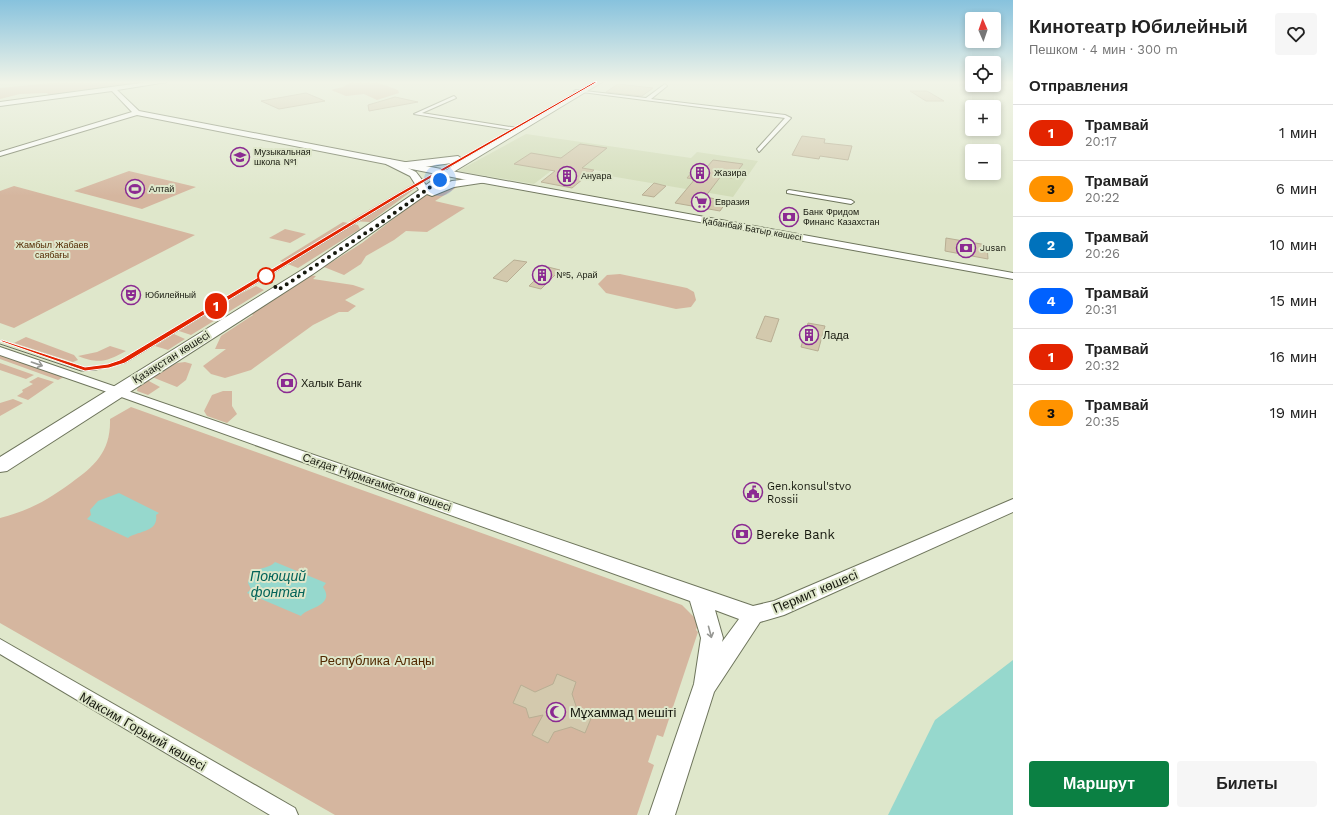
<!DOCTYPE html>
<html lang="ru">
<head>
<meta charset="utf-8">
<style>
  :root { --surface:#fff; --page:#f6f6f6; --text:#222; --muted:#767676; --line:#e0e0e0; --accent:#0b8043 }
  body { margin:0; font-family:"Work Sans",sans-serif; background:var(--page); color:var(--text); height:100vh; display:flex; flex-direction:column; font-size:15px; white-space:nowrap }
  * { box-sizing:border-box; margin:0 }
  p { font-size:13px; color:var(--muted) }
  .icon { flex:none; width:22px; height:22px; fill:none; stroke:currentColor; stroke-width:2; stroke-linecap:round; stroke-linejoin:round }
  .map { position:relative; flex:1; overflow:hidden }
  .details { display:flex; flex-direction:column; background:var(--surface); width:320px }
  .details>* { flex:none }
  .badge { padding:0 8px; border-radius:13px; font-size:14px; line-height:26px }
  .needle { width:26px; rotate:358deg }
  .controls { position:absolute; left:965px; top:12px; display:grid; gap:8px }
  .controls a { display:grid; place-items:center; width:36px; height:36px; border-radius:4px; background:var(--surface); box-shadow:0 2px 6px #0003; font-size:20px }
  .you { position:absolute; width:20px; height:20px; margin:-10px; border:3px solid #fff; border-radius:50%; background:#1a73e8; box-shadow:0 0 0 6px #1a73e833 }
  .map>.badge { position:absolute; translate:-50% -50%; box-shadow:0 0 0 2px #fff }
  h2 { padding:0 16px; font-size:15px; line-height:36px }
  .round { display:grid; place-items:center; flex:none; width:42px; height:42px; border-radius:4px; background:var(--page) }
  .head { display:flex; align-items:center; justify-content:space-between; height:68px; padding:0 16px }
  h1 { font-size:19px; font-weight:800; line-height:30px }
  .primary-button { display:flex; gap:8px; margin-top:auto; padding:8px 16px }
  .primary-button a { flex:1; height:46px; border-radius:4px; background:var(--accent); color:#fff; font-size:16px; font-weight:800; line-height:46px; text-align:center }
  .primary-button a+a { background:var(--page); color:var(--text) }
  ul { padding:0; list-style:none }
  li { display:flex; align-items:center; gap:12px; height:56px; padding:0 16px; border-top:1px solid var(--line) }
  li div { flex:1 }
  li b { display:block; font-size:15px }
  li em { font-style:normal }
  li .badge { min-width:44px; font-weight:700; text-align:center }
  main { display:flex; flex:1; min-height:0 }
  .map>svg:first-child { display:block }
  .built { fill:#d2dcb8 }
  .green { fill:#d5b69f }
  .water { fill:#96d8cd }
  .building { fill:#d3c9ad; stroke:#b8ae93 }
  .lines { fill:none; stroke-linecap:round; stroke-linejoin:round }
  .street-casing { stroke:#6e755c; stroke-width:2 }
  .secondary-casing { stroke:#6e755c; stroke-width:2 }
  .primary-casing { stroke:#6e755c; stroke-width:2 }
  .street { fill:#fff; fill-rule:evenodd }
  .secondary { fill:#fff; fill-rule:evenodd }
  .primary { fill:#fff; fill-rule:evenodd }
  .tram { stroke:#6b705e; stroke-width:1 }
  .oneway { stroke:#969793 }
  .line { fill:#e32400; stroke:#fff }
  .walk { stroke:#16180e; stroke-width:4; stroke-dasharray:0 7.2 }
  .stop-dot { fill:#fff; stroke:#e32400; stroke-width:2 }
  .labels { text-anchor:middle; stroke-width:4; stroke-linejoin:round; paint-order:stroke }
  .far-poi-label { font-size:9px; fill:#16180e; stroke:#dfe7cb; text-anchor:start }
  .far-street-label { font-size:9px; fill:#16180e; stroke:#dfe7cb }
  .far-park-label { font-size:9px; fill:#522900; stroke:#dfe7cb }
  .poi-label { font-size:11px; fill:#16180e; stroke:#dfe7cb; text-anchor:start }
  .street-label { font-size:11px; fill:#16180e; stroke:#dfe7cb }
  .near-poi-label { font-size:13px; fill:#16180e; stroke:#dfe7cb; text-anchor:start }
  .near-street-label { font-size:13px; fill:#16180e; stroke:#dfe7cb }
  .near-park-label { font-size:13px; fill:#522900; stroke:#dfe7cb }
  .near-water-label { font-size:14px; font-style:italic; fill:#036359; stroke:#dfe7cb }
</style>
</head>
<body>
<main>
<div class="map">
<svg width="1013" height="815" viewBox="0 0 1013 815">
  <rect width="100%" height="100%" fill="#dfe7cb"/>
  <path class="built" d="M526,134L691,158L697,152L758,161L733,197L604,175L606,172L560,164L534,184L458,171Z"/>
  <g class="green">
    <path d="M60,82H159L51,97L47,93L20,94L0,99V88Z"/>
    <path d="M351,82H376L398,90L399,93L377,100L364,94L346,96L331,90L343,87Z"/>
    <path d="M129,171L196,187L142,209L74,191Z"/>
    <path d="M418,181L420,185L417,187L370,222L350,221Z"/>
    <path d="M446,182L462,184L435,201L465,208L427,232L406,231L394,240L366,256L361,264L344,275L324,267L362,243L440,183Z"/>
    <path d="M14,186L195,235L14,328L0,323V191Z"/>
    <path d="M343,222L358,225L360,229L298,268L280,261Z"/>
    <path d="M285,229L306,234L290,243L269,238Z"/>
    <path d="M620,274L687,288L694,292L696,300L691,307L676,309L606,293L598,284L607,275Z"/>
    <path d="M309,275L316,276L313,279L353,285L365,289L345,300L356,306L348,312H339L313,325L251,370L225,378L211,374L203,366L226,349H215L221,336L253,315L251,313Z"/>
    <path d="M256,286L264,290L191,335L179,331L240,294Z"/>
    <path d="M174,334L185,339L168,350L155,346Z"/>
    <path d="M26,337L74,355L78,360L73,362L14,343Z"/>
    <path d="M110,346L126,351C106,362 99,364 78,356L97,352Z"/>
    <path d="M0,353L66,376L58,380L0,359Z"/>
    <path d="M185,362L192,364L186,380L177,387L152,377L177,363Z"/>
    <path d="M0,363L34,375L26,379L0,370Z"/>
    <path d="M38,377L54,382L28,400L17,396L23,392L22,390L33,384L29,382Z"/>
    <path d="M147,380L160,387L148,395L137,391L138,386Z"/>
    <path d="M223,391H232V406L237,414L227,423L207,416L204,411L212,395Z"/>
    <path d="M13,399L23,403L0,416V403Z"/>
    <path d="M131,407L682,605L699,622L696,630L698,632L663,737L657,735L648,762L654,765L637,815H335L0,623V518C30,510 46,501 71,483C95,466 111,451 110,419Z"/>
  </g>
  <g class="water">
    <path d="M119,493L159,513L156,515C159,533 136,531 128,538L87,519L91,515L90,510L98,501Z"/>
    <path d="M275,562L326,583L323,587C336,606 306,608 301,616L247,593L251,589L248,583C252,564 268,571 275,562Z"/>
    <path d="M1013,660V815H888L935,720Z"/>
  </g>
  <g class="building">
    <path d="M618,84L653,88L642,96L606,92Z"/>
    <path d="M910,91H927L944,101H926Z"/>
    <path d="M306,93L325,101L279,109L261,101Z"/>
    <path d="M395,97L418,102L369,111L368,105Z"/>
    <path d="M802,136L825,139L824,143L852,146L848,160L820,156L819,159L792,155Z"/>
    <path d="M580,144L607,148L582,168L594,170L572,188L541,182L555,171L514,164L531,153L561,158Z"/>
    <path d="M713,160L743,164L732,178L721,176L705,197L727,201L720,211L675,203L695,179L687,178L698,165L707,167Z"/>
    <path d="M654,183L666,186L654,197L642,195Z"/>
    <path d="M946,238L987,245L988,259L945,251Z"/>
    <path d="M514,260L527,262L507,282L493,278Z"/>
    <path d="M548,267L560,270L541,289L529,286Z"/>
    <path d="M765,316L779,319L771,342L756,338Z"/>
    <path d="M808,323L825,326L818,351L801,347Z"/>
    <path d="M557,674L576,682L572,694L577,709L592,716L585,733L571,727L554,732L548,743L532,735L543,715L529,718L526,708L513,703L521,685L535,692L553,684Z"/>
  </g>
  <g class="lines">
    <g class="street-casing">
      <g id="street">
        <path d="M665,84L667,86L651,99L785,115L791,118L759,152L757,149L785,118L574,91L576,90L646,98Z"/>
        <path d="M454,96L456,98L422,113L523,129L520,131L414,114Z"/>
        <path d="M789,190L851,200L854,202L851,204L787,193V191Z"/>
        <path d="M0,639L295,808L298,815H270L0,654Z"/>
      </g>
    </g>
    <g class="secondary-casing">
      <g id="secondary">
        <path d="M148,82H167L117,90L139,111L462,173L1013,273V279L462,179L137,115L0,156V152L132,112L112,91L0,106V102Z"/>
        <path d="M0,347L753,606L774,601L1013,499V512L784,615L760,622L714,692L675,815H649L694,684L701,638L690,601L113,394L0,355ZM715,610L739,619L722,642L723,638Z"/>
      </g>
    </g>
    <g class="primary-casing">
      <path id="primary" d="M594,82H602L455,171L436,187L452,181L484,177L487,178L489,180L487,182L454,187L432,196L427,194L313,274L7,471L0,472V457L305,268L419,190L410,176L386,164V160L389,159L398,163L458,156L462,159ZM458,162L426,185L416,172L406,167L431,166Z"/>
    </g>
    <use href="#street" class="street"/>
    <use href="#secondary" class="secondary"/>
    <use href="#primary" class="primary"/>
    <path class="tram" d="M0,344L81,371L96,370L125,363L420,184L597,82"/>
  </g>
  <defs><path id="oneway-shaft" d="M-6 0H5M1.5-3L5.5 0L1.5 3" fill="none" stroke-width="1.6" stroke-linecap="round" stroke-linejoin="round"/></defs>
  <g class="oneway">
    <use href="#oneway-shaft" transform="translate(37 364) rotate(19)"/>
    <use href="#oneway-shaft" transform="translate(710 632) rotate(75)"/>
  </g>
  <linearGradient id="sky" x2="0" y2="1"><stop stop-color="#87c2dd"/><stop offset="0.42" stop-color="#f1f4e8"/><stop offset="1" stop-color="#f1f4e8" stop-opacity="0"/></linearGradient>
  <rect width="1013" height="196" fill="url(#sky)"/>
  <path class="line" d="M594,82H597L400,196L125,363L109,368L85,371L0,341L2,340L85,367L108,364L120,360L397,194Z"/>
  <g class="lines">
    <path class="walk" d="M266,276L278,290L378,225L440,180"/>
  </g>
  <defs>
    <g id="school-ring" transform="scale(1)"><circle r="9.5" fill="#dfe7cb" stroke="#8b2a92" stroke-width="1.5"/><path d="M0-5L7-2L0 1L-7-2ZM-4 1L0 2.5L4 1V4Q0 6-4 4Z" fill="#8b2a92"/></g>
    <g id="building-ring" transform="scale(1)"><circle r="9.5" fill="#dfe7cb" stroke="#8b2a92" stroke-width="1.5"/><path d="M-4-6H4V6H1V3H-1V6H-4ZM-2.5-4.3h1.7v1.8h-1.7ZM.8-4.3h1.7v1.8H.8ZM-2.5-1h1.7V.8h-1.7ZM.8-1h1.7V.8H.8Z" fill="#8b2a92"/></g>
    <g id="stadium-ring" transform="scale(1)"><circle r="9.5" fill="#dfe7cb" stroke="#8b2a92" stroke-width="1.5"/><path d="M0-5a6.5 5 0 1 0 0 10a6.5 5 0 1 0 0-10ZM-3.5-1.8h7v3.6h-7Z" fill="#8b2a92"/></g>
    <g id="supermarket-ring" transform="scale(1)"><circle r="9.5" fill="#dfe7cb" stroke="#8b2a92" stroke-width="1.5"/><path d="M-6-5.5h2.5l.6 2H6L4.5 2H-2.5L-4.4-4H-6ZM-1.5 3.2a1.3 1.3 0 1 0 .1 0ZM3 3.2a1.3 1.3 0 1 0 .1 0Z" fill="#8b2a92"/></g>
    <g id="bank-ring" transform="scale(1)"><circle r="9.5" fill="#dfe7cb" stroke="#8b2a92" stroke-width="1.5"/><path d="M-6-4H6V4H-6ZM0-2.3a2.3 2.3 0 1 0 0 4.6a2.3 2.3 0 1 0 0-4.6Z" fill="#8b2a92"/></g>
    <g id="theatre-ring" transform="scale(1)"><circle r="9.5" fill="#dfe7cb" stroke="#8b2a92" stroke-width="1.5"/><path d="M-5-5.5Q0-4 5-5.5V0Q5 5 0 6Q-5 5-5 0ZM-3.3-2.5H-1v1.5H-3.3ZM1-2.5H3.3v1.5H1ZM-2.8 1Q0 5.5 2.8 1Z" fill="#8b2a92"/></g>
    <g id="civic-ring" transform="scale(1)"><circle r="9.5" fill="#dfe7cb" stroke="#8b2a92" stroke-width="1.5"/><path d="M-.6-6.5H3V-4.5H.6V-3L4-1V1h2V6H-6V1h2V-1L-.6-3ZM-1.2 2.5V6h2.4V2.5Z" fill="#8b2a92"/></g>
    <g id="mosque-ring" transform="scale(1)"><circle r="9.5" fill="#dfe7cb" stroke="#8b2a92" stroke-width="1.5"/><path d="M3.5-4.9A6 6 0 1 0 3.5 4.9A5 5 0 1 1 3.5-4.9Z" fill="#8b2a92"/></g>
  </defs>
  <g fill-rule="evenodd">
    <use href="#school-ring" x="240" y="157"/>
    <use href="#building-ring" x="700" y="173"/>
    <use href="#building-ring" x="567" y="176"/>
    <use href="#stadium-ring" x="135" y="189"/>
    <use href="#supermarket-ring" x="701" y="202"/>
    <use href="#bank-ring" x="789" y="217"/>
    <use href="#bank-ring" x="966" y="248"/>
    <use href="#building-ring" x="542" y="275"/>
    <use href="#theatre-ring" x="131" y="295"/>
    <use href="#building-ring" x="809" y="335"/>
    <use href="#bank-ring" x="287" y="383"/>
    <use href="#civic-ring" x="753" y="492"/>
    <use href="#bank-ring" x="742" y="534"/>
    <use href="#mosque-ring" x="556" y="712"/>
  </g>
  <circle class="stop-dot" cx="266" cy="276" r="8"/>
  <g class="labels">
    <g class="far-poi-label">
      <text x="254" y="155">Музыкальная<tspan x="254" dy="10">школа №1</tspan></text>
      <text x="714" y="176">Жазира</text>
      <text x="581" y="179">Ануара</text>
      <text x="149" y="192">Алтай</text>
      <text x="715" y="205">Евразия</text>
      <text x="803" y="215">Банк Фридом<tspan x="803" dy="10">Финанс Казахстан</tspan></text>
      <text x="980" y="251">Jusan</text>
      <text x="556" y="278">№5, Арай</text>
      <text x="145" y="298">Юбилейный</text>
    </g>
    <g class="far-street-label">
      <text transform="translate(752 229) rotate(10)" y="3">Қабанбай Батыр көшесі</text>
    </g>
    <g class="far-park-label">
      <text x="52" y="248">Жамбыл Жабаев<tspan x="52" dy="10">саябағы</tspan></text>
    </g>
    <g class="poi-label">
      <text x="823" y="339">Лада</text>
      <text x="301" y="387">Халык Банк</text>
      <text x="767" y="490">Gen.konsul'stvo<tspan x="767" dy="13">Rossii</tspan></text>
    </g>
    <g class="street-label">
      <text transform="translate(171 357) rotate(-32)" y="4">Қазақстан көшесі</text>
      <text transform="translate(377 482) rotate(19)" y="4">Сағдат Нұрмағамбетов көшесі</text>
    </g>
    <g class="near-poi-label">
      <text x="756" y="539">Bereke Bank</text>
      <text x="570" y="717">Мұхаммад мешіті</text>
    </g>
    <g class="near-street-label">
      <text transform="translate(815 591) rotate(-23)" y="5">Пермит көшесі</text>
      <text transform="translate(143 731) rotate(30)" y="5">Максим Горький көшесі</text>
    </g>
    <g class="near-park-label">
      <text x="377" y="665">Республика Алаңы</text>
    </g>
    <g class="near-water-label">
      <text x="278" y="581">Поющий<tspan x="278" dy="16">фонтан</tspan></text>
    </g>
  </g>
</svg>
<div class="controls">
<a><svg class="needle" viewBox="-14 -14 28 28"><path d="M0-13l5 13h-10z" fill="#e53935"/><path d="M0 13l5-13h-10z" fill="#767676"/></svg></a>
<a><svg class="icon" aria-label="locate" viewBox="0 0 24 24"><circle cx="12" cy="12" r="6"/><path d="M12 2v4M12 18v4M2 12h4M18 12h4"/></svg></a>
<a>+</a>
<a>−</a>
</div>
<div class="you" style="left:440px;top:180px"></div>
<b class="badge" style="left:216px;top:306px;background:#e32400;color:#fff">1</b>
</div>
<section class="details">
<div class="head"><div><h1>Кинотеатр Юбилейный</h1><p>Пешком · 4 мин · 300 m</p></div><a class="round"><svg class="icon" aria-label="heart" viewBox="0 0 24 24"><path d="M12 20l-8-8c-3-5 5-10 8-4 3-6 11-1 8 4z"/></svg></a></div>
<h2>Отправления</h2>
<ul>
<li><span class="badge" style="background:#e32400;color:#fff">1</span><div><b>Трамвай</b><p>20:17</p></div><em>1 мин</em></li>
<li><span class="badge" style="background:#ff9300;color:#111">3</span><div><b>Трамвай</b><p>20:22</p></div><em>6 мин</em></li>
<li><span class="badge" style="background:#0072bc;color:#fff">2</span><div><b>Трамвай</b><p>20:26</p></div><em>10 мин</em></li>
<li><span class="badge" style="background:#0061ff;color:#fff">4</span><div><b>Трамвай</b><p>20:31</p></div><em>15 мин</em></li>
<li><span class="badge" style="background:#e32400;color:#fff">1</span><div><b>Трамвай</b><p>20:32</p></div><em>16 мин</em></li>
<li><span class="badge" style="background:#ff9300;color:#111">3</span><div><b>Трамвай</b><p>20:35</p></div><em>19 мин</em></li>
</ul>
<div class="primary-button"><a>Маршрут</a><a>Билеты</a></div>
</section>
</main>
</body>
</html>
